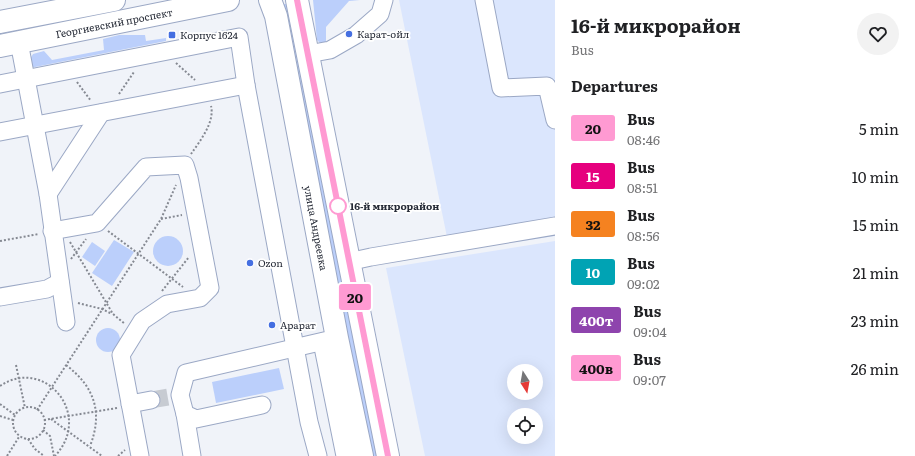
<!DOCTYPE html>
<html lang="en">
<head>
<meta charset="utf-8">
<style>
  :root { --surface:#fff; --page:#f2f2f2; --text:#202124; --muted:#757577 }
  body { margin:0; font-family:Literata,serif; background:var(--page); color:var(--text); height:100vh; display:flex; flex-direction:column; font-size:15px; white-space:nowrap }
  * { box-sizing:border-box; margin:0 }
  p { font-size:13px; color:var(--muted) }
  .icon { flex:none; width:22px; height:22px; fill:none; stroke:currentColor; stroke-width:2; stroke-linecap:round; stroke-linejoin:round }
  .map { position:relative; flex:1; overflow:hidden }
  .side { display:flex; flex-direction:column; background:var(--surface); width:360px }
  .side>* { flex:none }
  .badge { padding:0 8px; border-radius:3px; font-size:14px; line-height:26px }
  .needle { width:26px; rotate:169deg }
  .controls { position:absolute; left:507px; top:364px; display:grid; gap:8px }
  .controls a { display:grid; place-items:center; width:36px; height:36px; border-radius:50%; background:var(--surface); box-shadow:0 4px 16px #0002; font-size:20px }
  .map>.badge { position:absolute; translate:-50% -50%; box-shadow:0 0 0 2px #fff }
  h2 { padding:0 16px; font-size:15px; line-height:36px }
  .round { display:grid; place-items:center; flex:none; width:42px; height:42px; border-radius:21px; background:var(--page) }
  .summary { display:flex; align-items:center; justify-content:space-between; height:68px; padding:0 16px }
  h1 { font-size:19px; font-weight:700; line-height:30px }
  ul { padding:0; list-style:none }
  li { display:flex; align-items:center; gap:12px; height:48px; padding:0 16px }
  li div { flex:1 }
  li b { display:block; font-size:15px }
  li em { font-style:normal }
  li .badge { min-width:44px; font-weight:700; text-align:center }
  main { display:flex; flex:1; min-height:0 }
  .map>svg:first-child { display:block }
  .built { fill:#dbe6fd; fill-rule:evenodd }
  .green { fill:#bbcffb }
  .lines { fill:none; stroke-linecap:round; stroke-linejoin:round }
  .minor-tunnel { stroke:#c7cbd2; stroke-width:17; stroke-dasharray:17 8; stroke-linecap:butt }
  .minor-casing { stroke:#9ba8c5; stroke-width:19 }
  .major-casing { stroke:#9ba8c5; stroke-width:24 }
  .path { stroke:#858992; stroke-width:2; stroke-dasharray:2 2; stroke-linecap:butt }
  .minor { stroke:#fff; stroke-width:17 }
  .major { stroke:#fff; stroke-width:22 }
  .line-casing { stroke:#fff; stroke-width:9 }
  .line { stroke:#ff9ad2; stroke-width:6 }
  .poi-dot { fill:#456fe1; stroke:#fff; stroke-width:1.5 }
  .stop-dot { fill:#fff; stroke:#ff9ad2; stroke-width:2 }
  .labels { text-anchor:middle; stroke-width:3.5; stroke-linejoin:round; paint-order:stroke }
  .street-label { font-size:10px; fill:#252a36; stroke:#fff }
  .poi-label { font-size:10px; fill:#252a36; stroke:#fff; text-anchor:start }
  .stop-label { font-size:10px; font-weight:bold; fill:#252a36; stroke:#fff; text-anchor:start }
</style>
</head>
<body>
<main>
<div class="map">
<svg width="555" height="456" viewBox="0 0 555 456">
  <rect width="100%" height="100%" fill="#f0f3f9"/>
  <g class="built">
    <path d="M399,0H555V236L450,252Z"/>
    <path d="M555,241V456H425L386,268ZM514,371H536V393H514ZM514,415H536V437H514Z"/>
  </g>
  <g class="green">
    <path d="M313,0H360L349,1L326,27V43L322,45L317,40Z"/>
    <path d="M284,4H287L380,456H372L282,8Z"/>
    <path d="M119,35H145L146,41L166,38V41L30,68V59L33,54L44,51L52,60L104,50L103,39Z"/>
    <circle cx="168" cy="251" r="15"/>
    <path d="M114,240L134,252L112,286L92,273Z"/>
    <path d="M92,242L105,251L95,266L82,257Z"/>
    <circle cx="108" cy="340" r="12"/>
    <path d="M279,368L284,389L216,403L212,382Z"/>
  </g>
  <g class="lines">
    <path class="minor-tunnel" d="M151,400L168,397"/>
    <g class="minor-casing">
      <g id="minor">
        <path d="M484,0L501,88L547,86L555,120"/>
        <path d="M19,42L48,194L66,322"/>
        <path d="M308,54L330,50L356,35L380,14L384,0"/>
        <path d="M0,84L239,37L246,85L309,422L318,456"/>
        <path d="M0,132L246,85"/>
        <path d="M48,194L101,113"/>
        <path d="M52,231L97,223L146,167L185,165L189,178L210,288L200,298L167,304L142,321L121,355L140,456"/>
        <path d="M348,262L371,257L555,226"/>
        <path d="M0,297L47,289L60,282"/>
        <path d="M322,342L345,456"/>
        <path d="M130,404L151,400"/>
        <path d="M262,405L196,419L185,414L180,395L186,373L337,338"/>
        <path d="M185,414L192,456"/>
      </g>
    </g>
    <g class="major-casing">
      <g id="major">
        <path d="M270,0L276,16L337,338L362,456"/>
        <path d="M297,0L388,456"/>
        <path d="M0,22L114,0"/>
        <path d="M0,46L228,0"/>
      </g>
    </g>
    <g class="path">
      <path d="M176,63L195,80"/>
      <path d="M77,82L91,101"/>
      <path d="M119,94L134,72"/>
      <path d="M191,154C200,141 215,122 211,106"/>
      <path d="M161,219L182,215"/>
      <path d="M108,231L183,287"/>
      <path d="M0,241L39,234"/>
      <path d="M70,242L113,314L125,324"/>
      <path d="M71,259L86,239"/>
      <path d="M162,291L189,257"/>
      <path d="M78,303L102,309L112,314"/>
      <path d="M16,365L25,408"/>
      <path d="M66,365C95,387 103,413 90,446"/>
      <path d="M0,386C44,356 94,414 55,456"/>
      <path d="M0,404L15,415"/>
      <circle cx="29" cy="423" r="16"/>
      <path d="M37,410L161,219L176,185"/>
      <path d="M0,416L13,420"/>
      <path d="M51,419L102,456"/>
      <path d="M44,420L117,408"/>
      <path d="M43,430L50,436L54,456"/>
      <path d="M28,439L35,449L44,456"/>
      <path d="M7,456L19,437"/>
      <path d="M118,456L125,450"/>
    </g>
    <use href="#minor" class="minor"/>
    <use href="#major" class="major"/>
  </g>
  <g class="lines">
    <g class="line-casing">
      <path id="line" d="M297,0L388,456"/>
    </g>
    <use href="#line" class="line"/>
  </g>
  <g class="poi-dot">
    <circle cx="349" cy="34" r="4"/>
    <rect x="168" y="31" width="8" height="8" rx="2"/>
    <circle cx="250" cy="263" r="4"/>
    <circle cx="272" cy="325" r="4"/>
  </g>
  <circle class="stop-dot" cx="338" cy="206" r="8"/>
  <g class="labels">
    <g class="street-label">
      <text transform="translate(114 23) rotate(-11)" y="4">Георгиевский проспект</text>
      <text transform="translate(316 228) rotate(79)" y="4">улица Андреевка</text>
    </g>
    <g class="poi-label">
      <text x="357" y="38">Карат-ойл</text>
      <text x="180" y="39">Корпус 1624</text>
      <text x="258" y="267">Ozon</text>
      <text x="280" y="329">Арарат</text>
    </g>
    <g class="stop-label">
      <text x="350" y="210">16-й микрорайон</text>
    </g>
  </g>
</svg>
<div class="controls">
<a><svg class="needle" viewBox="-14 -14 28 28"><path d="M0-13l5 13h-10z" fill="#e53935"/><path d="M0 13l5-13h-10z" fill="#757577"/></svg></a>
<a><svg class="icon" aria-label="locate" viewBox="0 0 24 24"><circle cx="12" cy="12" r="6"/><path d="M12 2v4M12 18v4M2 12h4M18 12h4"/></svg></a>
</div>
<b class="badge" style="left:355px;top:297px;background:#ff9ad2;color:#111">20</b>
</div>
<section class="side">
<div class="summary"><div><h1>16-й микрорайон</h1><p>Bus</p></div><a class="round"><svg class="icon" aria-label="heart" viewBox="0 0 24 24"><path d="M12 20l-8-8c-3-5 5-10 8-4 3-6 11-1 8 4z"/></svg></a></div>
<h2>Departures</h2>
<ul>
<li><span class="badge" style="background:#ff9ad2;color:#111">20</span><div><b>Bus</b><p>08:46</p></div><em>5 min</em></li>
<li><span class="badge" style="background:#e6007e;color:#fff">15</span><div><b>Bus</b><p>08:51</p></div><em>10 min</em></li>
<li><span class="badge" style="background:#f58220;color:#111">32</span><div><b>Bus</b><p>08:56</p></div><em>15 min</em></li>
<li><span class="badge" style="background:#00a3b4;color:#fff">10</span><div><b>Bus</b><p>09:02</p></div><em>21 min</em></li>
<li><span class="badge" style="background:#8e44ad;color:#fff">400т</span><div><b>Bus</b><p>09:04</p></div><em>23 min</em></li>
<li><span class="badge" style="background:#ff9ad2;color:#111">400в</span><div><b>Bus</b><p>09:07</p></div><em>26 min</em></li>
</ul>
</section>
</main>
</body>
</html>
